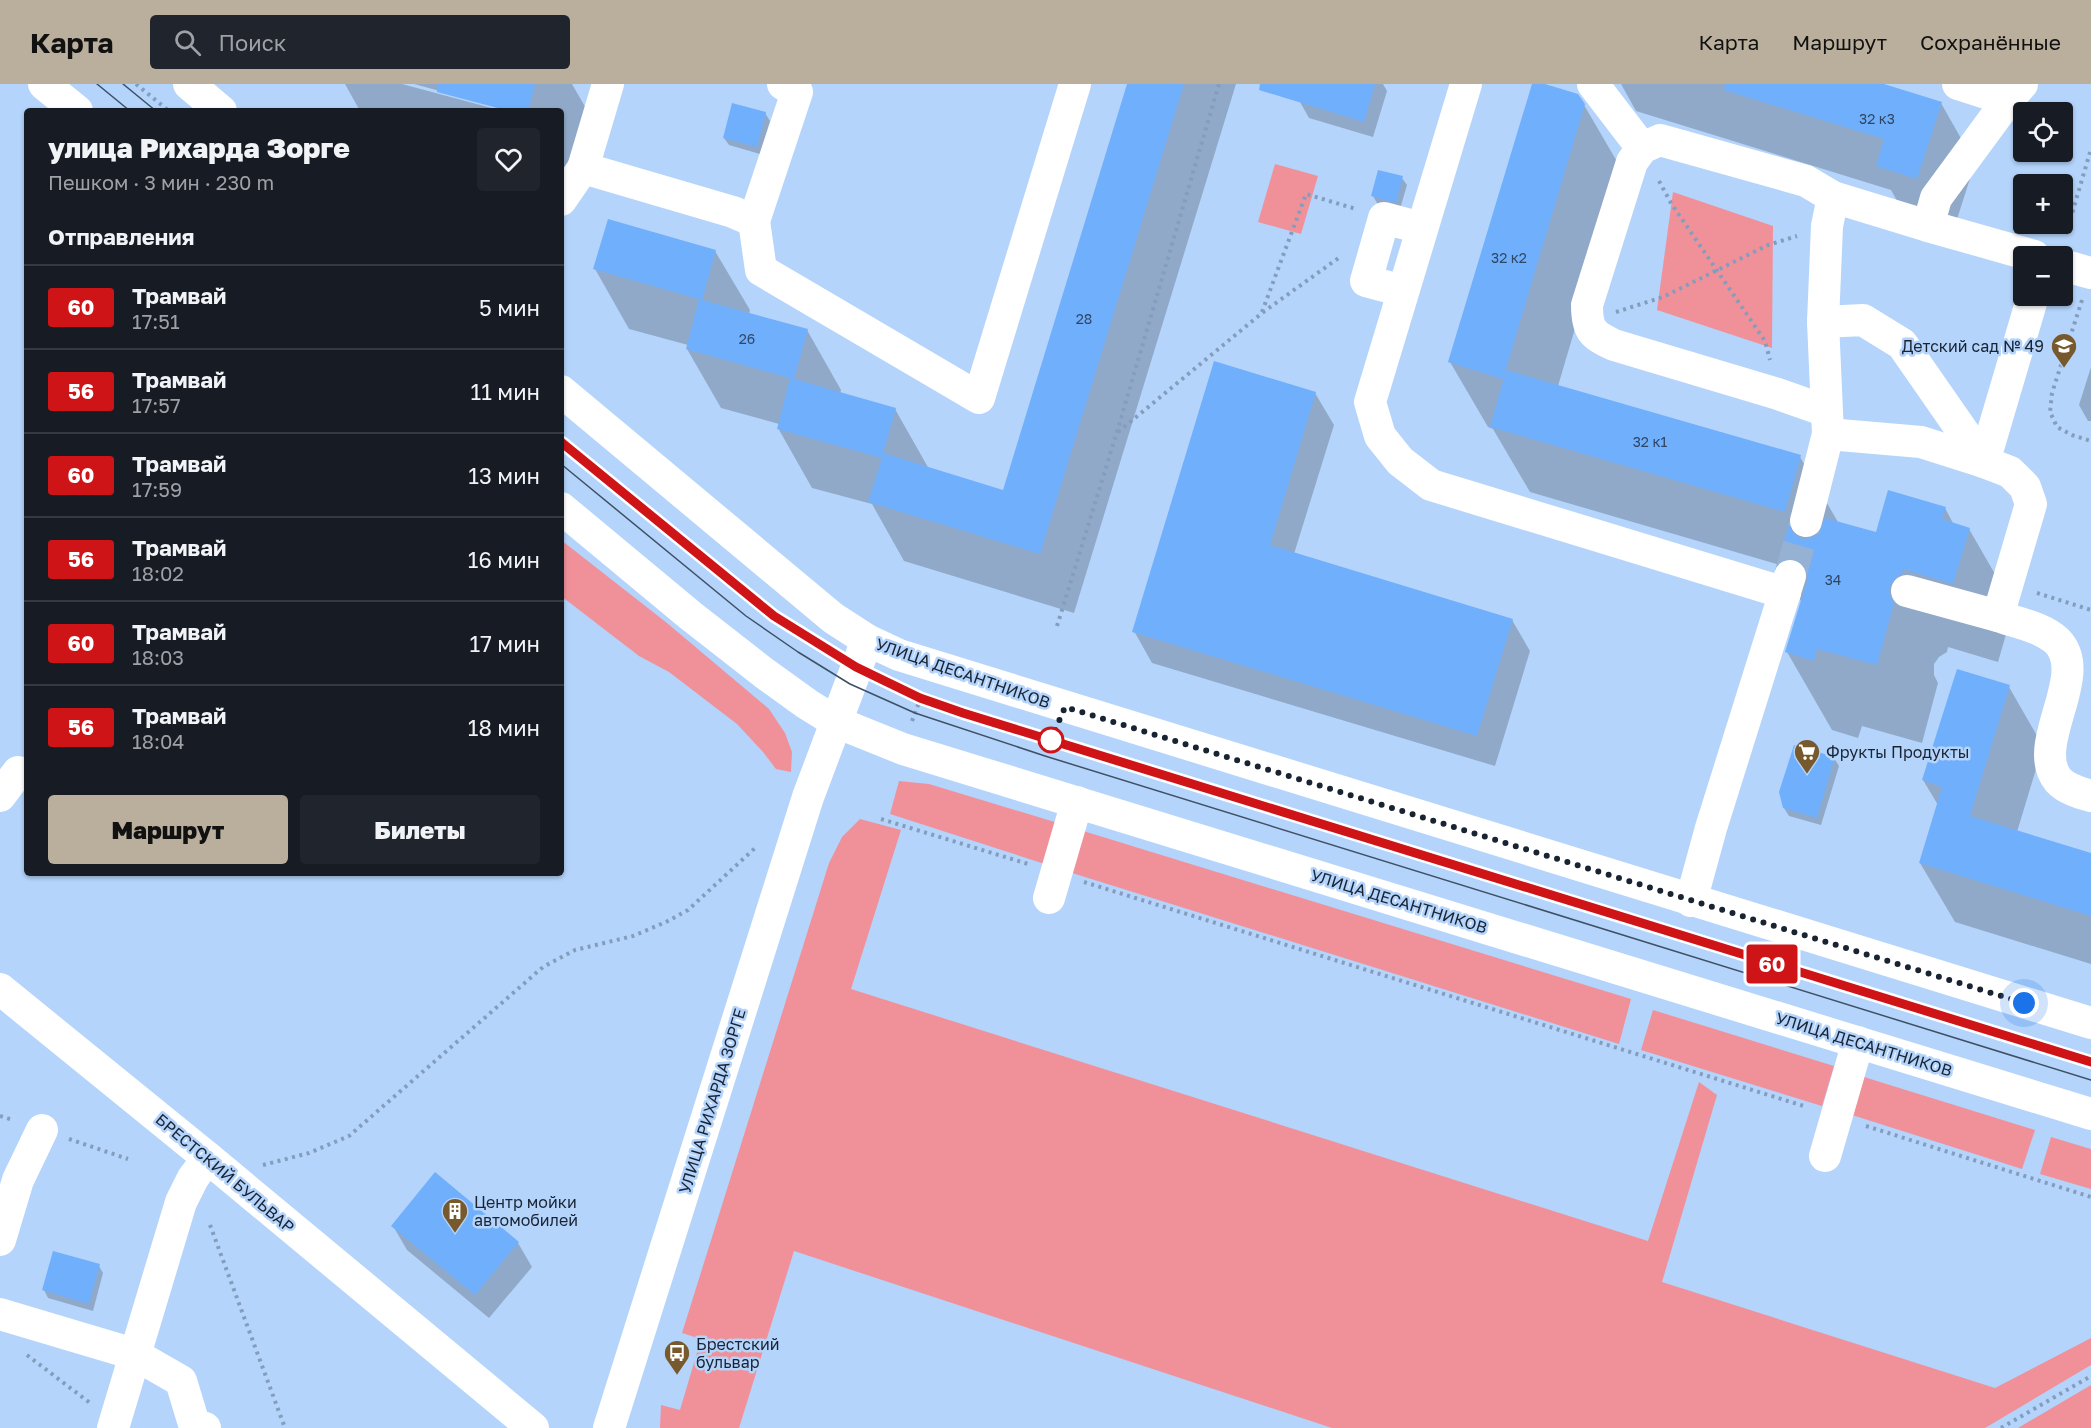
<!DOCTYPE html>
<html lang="ru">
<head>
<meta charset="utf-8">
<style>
  :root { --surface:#171b24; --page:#20242c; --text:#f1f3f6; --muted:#9ea1a6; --line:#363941; --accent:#baae9c }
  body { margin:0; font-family:"Golos Text",sans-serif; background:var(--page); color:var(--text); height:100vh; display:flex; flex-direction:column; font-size:22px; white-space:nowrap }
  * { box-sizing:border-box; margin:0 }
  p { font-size:20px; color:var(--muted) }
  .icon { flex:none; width:33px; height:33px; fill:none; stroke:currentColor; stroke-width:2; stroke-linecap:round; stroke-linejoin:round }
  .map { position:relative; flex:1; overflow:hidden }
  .drawer { position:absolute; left:24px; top:24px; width:540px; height:768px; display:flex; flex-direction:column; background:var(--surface); border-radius:6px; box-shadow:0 2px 4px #0004 }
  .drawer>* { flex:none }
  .badge { padding:0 12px; border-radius:4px; font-size:21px; line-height:39px }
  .controls { position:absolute; left:2013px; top:18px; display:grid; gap:12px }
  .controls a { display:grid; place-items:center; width:60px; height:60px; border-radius:6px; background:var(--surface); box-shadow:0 2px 4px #0004; font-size:30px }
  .you { position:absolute; width:30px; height:30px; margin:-15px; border:4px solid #fff; border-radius:50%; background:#1a73e8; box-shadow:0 0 0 9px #1a73e833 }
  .map>.badge { position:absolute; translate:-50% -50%; box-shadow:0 0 0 3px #fff }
  h2 { padding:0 24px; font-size:22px; line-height:54px }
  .round { display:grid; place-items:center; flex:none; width:63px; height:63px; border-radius:6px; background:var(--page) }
  .head { display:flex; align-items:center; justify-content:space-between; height:102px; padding:0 24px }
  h1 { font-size:28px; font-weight:800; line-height:45px }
  .cta { display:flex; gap:12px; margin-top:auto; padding:12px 24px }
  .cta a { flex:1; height:69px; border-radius:6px; background:var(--accent); color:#111; font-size:24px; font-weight:800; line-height:69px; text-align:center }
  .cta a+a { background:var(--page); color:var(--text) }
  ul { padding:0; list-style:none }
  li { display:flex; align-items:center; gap:18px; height:84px; padding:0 24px; border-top:2px solid var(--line) }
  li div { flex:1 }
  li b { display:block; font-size:22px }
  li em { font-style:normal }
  li .badge { min-width:66px; font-weight:700; text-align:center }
  header { display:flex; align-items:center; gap:36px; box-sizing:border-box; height:84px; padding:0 30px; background:var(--accent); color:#111 }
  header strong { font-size:28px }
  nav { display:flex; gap:33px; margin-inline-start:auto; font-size:21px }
  .search { width:420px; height:54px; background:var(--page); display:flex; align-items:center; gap:15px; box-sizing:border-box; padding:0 21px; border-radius:6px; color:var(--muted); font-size:22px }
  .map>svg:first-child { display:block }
  .green { fill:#f09199 }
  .shadow { fill:#0003 }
  .building { fill:#70affc }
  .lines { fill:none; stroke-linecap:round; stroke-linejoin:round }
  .minor-tunnel { stroke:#95b1d3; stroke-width:32; stroke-dasharray:32 16; stroke-linecap:butt }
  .path { stroke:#849dbd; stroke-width:4; stroke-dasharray:3 4.5; stroke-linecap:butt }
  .minor { stroke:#fff; stroke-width:32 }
  .tram { stroke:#3f5064; stroke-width:1.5 }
  .line-casing { stroke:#fff; stroke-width:14 }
  .line { stroke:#ce1417; stroke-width:9 }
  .walk { stroke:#192433; stroke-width:6; stroke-dasharray:0 10.8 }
  .stop-dot { fill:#fff; stroke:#ce1417; stroke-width:3 }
  .labels { text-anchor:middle; stroke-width:5; stroke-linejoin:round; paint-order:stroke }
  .number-label { font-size:14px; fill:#2f4765 }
  .poi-label { font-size:16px; fill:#192433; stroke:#b4d4fb; text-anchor:start }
  .street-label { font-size:16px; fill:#192433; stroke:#b4d4fb }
</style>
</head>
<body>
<header>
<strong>Карта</strong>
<div class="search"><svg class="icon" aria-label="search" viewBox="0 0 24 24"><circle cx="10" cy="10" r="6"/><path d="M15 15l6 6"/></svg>Поиск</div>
<nav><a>Карта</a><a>Маршрут</a><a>Сохранённые</a></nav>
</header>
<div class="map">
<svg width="2091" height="1344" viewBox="0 0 2091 1344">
  <rect width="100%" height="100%" fill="#b4d4fb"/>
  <g class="green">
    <path d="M1275,80L1318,92L1301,150L1258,138Z"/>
    <path d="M1673,108L1773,142L1772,264L1657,226Z"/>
    <path d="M561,456L667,539L769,625L785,649L792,668L791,688L776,685L763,668L737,640L669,588L639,572L561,512Z"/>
    <path d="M899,697L929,700L1058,739L1048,781L890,730Z"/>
    <path d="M860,735L901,746L851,905L1648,1157L1699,998L1717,1011L1662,1198L1995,1304L2091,1254V1281L1985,1344H1332L794,1167L739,1344H660L661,1321L680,1326L701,1255L682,1249L829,779L842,753Z"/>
    <path d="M1080,746L1631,915L1619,960L1069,788Z"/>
    <path d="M1653,926L1834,982L1822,1022L1641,966Z"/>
    <path d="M1864,993L2035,1046L2022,1085L1852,1031Z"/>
    <path d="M2051,1053L2091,1065V1105L2040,1090Z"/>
    <path d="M2091,1301V1344H2018Z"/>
  </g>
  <g class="shadow">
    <path d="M345,0H402L503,27H360Z"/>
    <path d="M414,0H572L587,26L561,100V27H514Z"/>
    <path d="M1129,0H1236L1074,529L904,477L872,420L812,404L778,344L779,340L721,324L687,265L688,261L629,245L595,185L715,167L750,226L749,230L807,246L841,306L840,310L895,325L929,385L1004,408Z"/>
    <path d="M1305,0H1383L1387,7L1373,53L1309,34L1300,18Z"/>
    <path d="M1533,0H1540L1584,21L1622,86L1558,302L1800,373L1838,438L1877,450L1945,424L1954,441L1969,445L2014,523L1998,578L1948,563L1947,568L1939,573L1934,580V591L1938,599L1922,659L1862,642L1858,654L1832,646L1787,568L1802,519L1780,481L1530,408L1493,345L1488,343L1450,278Z"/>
    <path d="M1621,0H1879L1941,19L1975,79L1951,154L1911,142L1891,106L1636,27Z"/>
    <path d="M765,29L770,37L760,70L729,61L724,54Z"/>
    <path d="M1402,94L1407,101L1400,125L1377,119L1373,112Z"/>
    <path d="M2091,283V337H2088L2079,321Z"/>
    <path d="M1315,309L1334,341L1294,470L1512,536L1530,567L1495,682L1152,579L1134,547Z"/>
    <path d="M2009,603L2043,662L2017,748L2091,771V880L1955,838L1920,779L1938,721L1923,696Z"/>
    <path d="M1834,674L1839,682L1821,741L1789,732L1784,724Z"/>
    <path d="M393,1142L518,1159L532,1183L489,1234L407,1166Z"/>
    <path d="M99,1182L103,1189L93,1227L48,1214L44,1206Z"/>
  </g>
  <g class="building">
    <path d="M438,0H535L528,27H509L437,8Z"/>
    <path d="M1127,0H1184L1040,470L868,418L882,374L777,345L790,294L686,265L699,215L593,185L608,135L716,166L702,216L808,245L794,295L896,324L883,369L1003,406Z"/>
    <path d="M1260,0H1375L1364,38L1259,6Z"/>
    <path d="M1532,0H1545L1578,10L1585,20L1503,295L1448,278Z"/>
    <path d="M1725,0H1884L1942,18L1917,95L1876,82L1884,55L1724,6Z"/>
    <path d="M732,19L766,28L757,63L723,54Z"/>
    <path d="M1378,86L1403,92L1396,119L1371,112Z"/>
    <path d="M1214,277L1316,308L1270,461L1513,535L1477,652L1132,548Z"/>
    <path d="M1506,286L1801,371L1785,428L1490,343Z"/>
    <path d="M1888,406L1946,423L1942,435L1970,444L1953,500L1903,485L1902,490L1894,495L1890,502V511L1894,519L1877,581L1817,565L1814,577L1785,568L1807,497L1808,489L1804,480L1796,475L1787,474L1778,479L1789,439L1793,449L1802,455L1810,454L1818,450L1825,434L1876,448Z"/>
    <path d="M1957,585L2010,601L1970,732L2091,769V832L1919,779L1942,703L1922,696Z"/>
    <path d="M1794,661L1835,673L1817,734L1783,724L1779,708Z"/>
    <path d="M435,1088L519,1158L475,1211L391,1142Z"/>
    <path d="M53,1167L100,1180L89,1220L42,1206Z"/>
  </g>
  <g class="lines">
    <path class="minor-tunnel" d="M1790,492L1806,437"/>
    <g class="path">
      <path d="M136,0L169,27"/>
      <path d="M1659,97L1671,119L1765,257L1770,276"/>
      <path d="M2066,150L2091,65"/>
      <path d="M2082,216L2052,309L2050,328L2057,343L2072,351L2091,357"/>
      <path d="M1262,228L1306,110L1356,125"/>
      <path d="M1616,228L1663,213L1768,161L1797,152"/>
      <path d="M1118,348L1262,229L1340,173"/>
      <path d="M2037,509L2091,526"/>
      <path d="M1057,542L1117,348L1219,0"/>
      <path d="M912,637L922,610"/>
      <path d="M881,735L1028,780"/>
      <path d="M1084,798L1807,1023"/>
      <path d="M0,1032L13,1036"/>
      <path d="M1866,1042L2091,1113"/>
      <path d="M69,1055L128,1075"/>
      <path d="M263,1081L309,1069L349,1052L543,883L575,866L633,852L666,838L688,826L755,764"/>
      <path d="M210,1141L285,1344"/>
      <path d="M27,1271L90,1319"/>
      <path d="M2001,1344L2091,1292"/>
    </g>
    <g class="minor">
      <path d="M44,0L77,27"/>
      <path d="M189,0L221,27"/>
      <path d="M1466,0L1370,318L1380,352L1400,377L1431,401L1785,509"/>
      <path d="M1593,0L1642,64"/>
      <path d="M1958,0L2008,16"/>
      <path d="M583,84L733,128L754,137L761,186L979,314L1075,0"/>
      <path d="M561,116L583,84L608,0"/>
      <path d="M754,137L797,8L783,0"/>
      <path d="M1928,142L2034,172"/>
      <path d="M2062,181L2091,189"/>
      <path d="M1403,207L1366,197L1384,134L1421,144"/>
      <path d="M1823,238L1863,236L1902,260L1984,378L2010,388L2025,403L2031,420L1998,532C2017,539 2042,543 2057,557C2091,591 2029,660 2058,696C2066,705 2080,709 2091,712"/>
      <path d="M561,307L833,534L867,556L899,571L2091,939"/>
      <path d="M1826,327L1778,310L1614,261C1592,251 1587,246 1587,221L1632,78L1642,64L1660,56L1806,97L1833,113L1928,142L1936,114L2008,16L2022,0"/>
      <path d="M1828,350L1921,358L1984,378L2033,212"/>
      <path d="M561,424L691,532L764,589L807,620L836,638L903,665L2091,1030"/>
      <path d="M1806,437L1828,350L1823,238L1827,142L1833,113"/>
      <path d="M1907,507L1998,532"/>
      <path d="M0,712L18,688"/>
      <path d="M1049,814L1077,718"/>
      <path d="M1691,817L1711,744L1790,492"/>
      <path d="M0,905L208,1074L533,1344"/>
      <path d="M1825,1072L1858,958"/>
      <path d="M0,1156L18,1096L42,1046"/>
      <path d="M0,1230L134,1270L181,1297L194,1340L205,1344"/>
      <path d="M113,1344L181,1118L193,1094L208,1074"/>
      <path d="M609,1344L808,713L867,556"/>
    </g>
    <g class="tram">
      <path d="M97,0L130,27"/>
      <path d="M123,0L156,27"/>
      <path d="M561,358C631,416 700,477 773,531C831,574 896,606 963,629L2091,978"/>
      <path d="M561,380L746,532L798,568L850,600L915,629L1045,672L2091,996"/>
    </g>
  </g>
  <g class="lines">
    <g class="line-casing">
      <path id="line" d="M561,358L774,532L856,583L920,614L963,629L2091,978"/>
    </g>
    <use href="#line" class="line"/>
    <path class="walk" d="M1051,656L1065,623L2024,919"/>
  </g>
  <defs>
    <g id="school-pin" transform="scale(1.35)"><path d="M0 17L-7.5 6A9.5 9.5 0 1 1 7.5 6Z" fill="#77592d" stroke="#b4d4fb"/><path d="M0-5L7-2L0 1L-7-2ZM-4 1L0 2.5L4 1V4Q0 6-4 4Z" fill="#fff"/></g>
    <g id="supermarket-pin" transform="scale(1.35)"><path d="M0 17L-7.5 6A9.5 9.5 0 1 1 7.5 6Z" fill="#77592d" stroke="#b4d4fb"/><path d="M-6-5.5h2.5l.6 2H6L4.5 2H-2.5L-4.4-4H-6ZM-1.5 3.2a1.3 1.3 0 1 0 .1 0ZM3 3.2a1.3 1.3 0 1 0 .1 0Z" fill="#fff"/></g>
    <g id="building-pin" transform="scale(1.35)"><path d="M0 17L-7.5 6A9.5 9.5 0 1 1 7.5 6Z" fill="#77592d" stroke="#b4d4fb"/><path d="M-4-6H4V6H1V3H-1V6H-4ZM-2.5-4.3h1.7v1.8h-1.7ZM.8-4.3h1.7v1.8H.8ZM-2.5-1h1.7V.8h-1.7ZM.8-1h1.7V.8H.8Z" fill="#fff"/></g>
    <g id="bus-pin" transform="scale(1.35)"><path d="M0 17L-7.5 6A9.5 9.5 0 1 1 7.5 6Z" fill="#77592d" stroke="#b4d4fb"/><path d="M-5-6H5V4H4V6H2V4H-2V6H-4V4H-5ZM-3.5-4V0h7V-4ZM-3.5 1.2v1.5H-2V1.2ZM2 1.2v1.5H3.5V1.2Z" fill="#fff"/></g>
  </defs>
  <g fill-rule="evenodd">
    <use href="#school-pin" x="2064" y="262"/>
    <use href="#supermarket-pin" x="1807" y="668"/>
    <use href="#building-pin" x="455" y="1127"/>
    <use href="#bus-pin" x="677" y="1269"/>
  </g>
  <circle class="stop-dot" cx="1051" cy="656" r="12"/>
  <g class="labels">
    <g class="number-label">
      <text x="1877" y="40">32 к3</text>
      <text x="1509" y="179">32 к2</text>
      <text x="1084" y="240">28</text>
      <text x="747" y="260">26</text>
      <text x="1650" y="363">32 к1</text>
      <text x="1833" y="501">34</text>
    </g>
    <g class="poi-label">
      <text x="2044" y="268" text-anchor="end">Детский сад № 49</text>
      <text x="1826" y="674">Фрукты Продукты</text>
      <text x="474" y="1124">Центр мойки<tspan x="474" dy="18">автомобилей</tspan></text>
      <text x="696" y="1266">Брестский<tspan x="696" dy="18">бульвар</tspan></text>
    </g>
    <g class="street-label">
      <text transform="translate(963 589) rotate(19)" y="6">УЛИЦА ДЕСАНТНИКОВ</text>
      <text transform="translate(1399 817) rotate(17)" y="6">УЛИЦА ДЕСАНТНИКОВ</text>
      <text transform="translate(1864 960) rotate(17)" y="6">УЛИЦА ДЕСАНТНИКОВ</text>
      <text transform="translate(712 1017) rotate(-73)" y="6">УЛИЦА РИХАРДА ЗОРГЕ</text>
      <text transform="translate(225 1089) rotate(40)" y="6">БРЕСТСКИЙ БУЛЬВАР</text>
    </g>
  </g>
</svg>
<div class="controls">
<a><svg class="icon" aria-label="locate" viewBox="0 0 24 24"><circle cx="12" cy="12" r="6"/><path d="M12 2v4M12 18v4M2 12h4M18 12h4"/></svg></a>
<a>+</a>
<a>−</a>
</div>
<div class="you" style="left:2024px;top:919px"></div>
<b class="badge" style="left:1772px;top:880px;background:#ce1417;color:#fff">60</b>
<section class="drawer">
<div class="head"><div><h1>улица Рихарда Зорге</h1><p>Пешком · 3 мин · 230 m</p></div><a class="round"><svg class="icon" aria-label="heart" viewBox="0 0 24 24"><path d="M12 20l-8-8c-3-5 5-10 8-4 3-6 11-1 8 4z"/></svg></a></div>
<h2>Отправления</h2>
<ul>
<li><span class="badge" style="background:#ce1417;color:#fff">60</span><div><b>Трамвай</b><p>17:51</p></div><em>5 мин</em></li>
<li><span class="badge" style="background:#ce1417;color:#fff">56</span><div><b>Трамвай</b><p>17:57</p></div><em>11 мин</em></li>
<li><span class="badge" style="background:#ce1417;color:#fff">60</span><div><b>Трамвай</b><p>17:59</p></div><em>13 мин</em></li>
<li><span class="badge" style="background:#ce1417;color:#fff">56</span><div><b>Трамвай</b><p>18:02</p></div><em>16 мин</em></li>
<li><span class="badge" style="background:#ce1417;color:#fff">60</span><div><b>Трамвай</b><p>18:03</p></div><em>17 мин</em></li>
<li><span class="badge" style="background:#ce1417;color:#fff">56</span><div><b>Трамвай</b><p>18:04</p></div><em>18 мин</em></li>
</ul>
<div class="cta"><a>Маршрут</a><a>Билеты</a></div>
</section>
</div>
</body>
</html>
